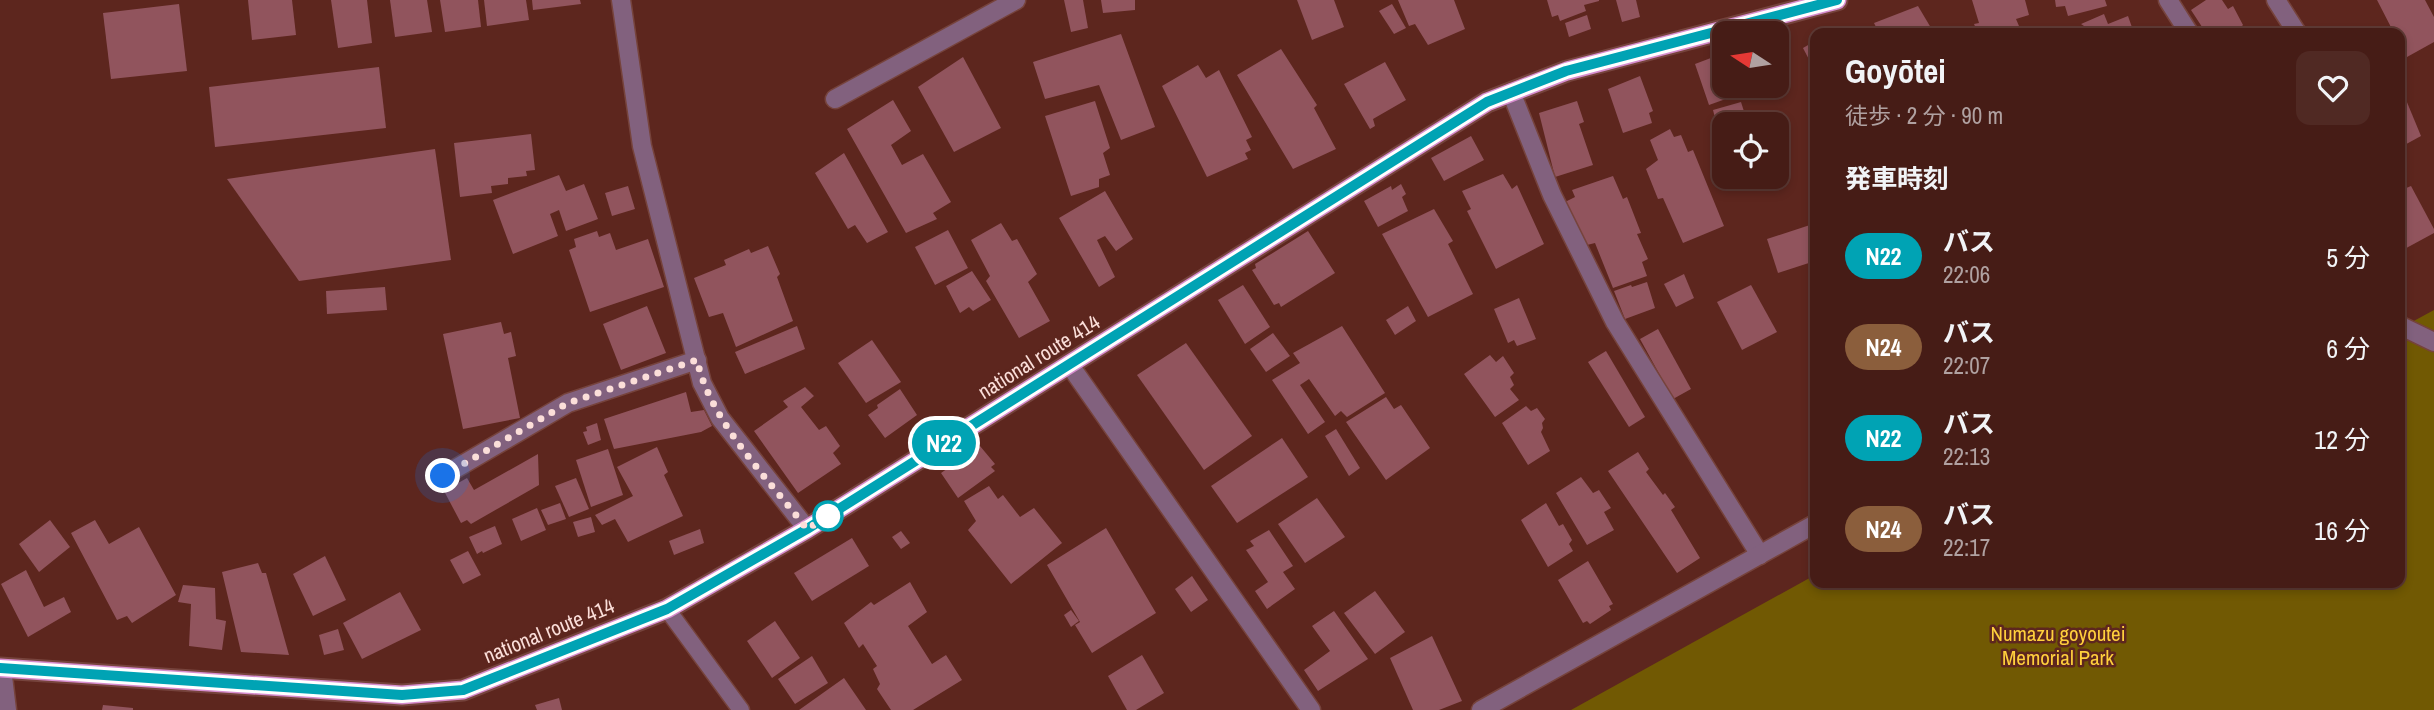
<!DOCTYPE html>
<html lang="ja">
<head>
<meta charset="utf-8">
<style>
  :root { --surface:#461c16; --page:#502923; --text:#f1f3f6; --muted:#b0a1a1; --line:#5e3a35 }
  body { margin:0; font-family:"Archivo Narrow","Noto Sans JP",sans-serif; background:var(--page); color:var(--text); height:100vh; display:flex; flex-direction:column; font-size:26px; white-space:nowrap }
  * { box-sizing:border-box; margin:0 }
  p { font-size:23px; color:var(--muted) }
  .icon { flex:none; width:38px; height:38px; fill:none; stroke:currentColor; stroke-width:2; stroke-linecap:round; stroke-linejoin:round }
  .map { position:relative; flex:1; overflow:hidden }
  .side { position:absolute; left:1810px; top:28px; width:595px; height:560px; display:flex; flex-direction:column; background:var(--surface); border-radius:14px; box-shadow:0 4px 10px #0003,0 0 0 2px var(--line) }
  .side>* { flex:none }
  .badge { padding:0 14px; border-radius:23px; font-size:24px; line-height:46px }
  .needle { width:46px; rotate:282deg }
  .buttons { position:absolute; left:1712px; top:21px; display:grid; gap:14px }
  .buttons a { display:grid; place-items:center; width:77px; height:77px; border-radius:14px; background:var(--surface); box-shadow:0 4px 10px #0003,0 0 0 2px var(--line); font-size:35px }
  .you { position:absolute; width:35px; height:35px; margin:-18px; border:5px solid #fff; border-radius:50%; background:#1a73e8; box-shadow:0 0 0 10px #1a73e833 }
  .map>.badge { position:absolute; translate:-50% -50%; box-shadow:0 0 0 4px #fff }
  h2 { padding:0 35px; font-size:26px; line-height:63px }
  .round { display:grid; place-items:center; flex:none; width:74px; height:74px; border-radius:14px; background:var(--page) }
  .head { display:flex; align-items:center; justify-content:space-between; height:119px; padding:0 35px }
  h1 { font-size:33px; font-weight:700; line-height:52px }
  ul { padding:0; list-style:none }
  li { display:flex; align-items:center; gap:21px; height:91px; padding:0 35px }
  li div { flex:1 }
  li b { display:block; font-size:26px }
  li em { font-style:normal }
  li .badge { min-width:77px; font-weight:700; text-align:center }
  .map>svg:first-child { display:block }
  .green { fill:#715903 }
  .building { fill:#91545d }
  .lines { fill:none; stroke-linecap:round; stroke-linejoin:round }
  .service-casing { stroke:#76433c; stroke-width:19 }
  .minor-casing { stroke:#76433c; stroke-width:21 }
  .trunk-casing { stroke:#76433c; stroke-width:23 }
  .service { stroke:#82617e; stroke-width:16 }
  .minor { stroke:#82617e; stroke-width:18 }
  .trunk { stroke:#d68dce; stroke-width:19 }
  .line-casing { stroke:#fff; stroke-width:16 }
  .line { stroke:#00a3b4; stroke-width:10 }
  .walk { stroke:#fbded9; stroke-width:7; stroke-dasharray:0 12.6 }
  .stop-dot { fill:#fff; stroke:#00a3b4; stroke-width:3.5 }
  .labels { text-anchor:middle; stroke-width:5; stroke-linejoin:round; paint-order:stroke }
  .street-label { font-size:21px; fill:#fbded9; stroke:#5d261e }
  .park-label { font-size:21px; fill:#ffd03c; stroke:#5d261e }
</style>
</head>
<body>
<div class="map">
<svg width="2434" height="710" viewBox="0 0 2434 710">
  <rect width="100%" height="100%" fill="#5d261e"/>
  <path class="green" d="M2434,310V710H1571L1815,575V583H2399V329Z"/>
  <g class="building">
    <path d="M248,0H292L296,35L252,40Z"/>
    <path d="M331,0H367L372,43L338,48Z"/>
    <path d="M390,0H427L432,32L395,37Z"/>
    <path d="M440,0H478L481,27L445,32Z"/>
    <path d="M484,0H526L529,20L487,26Z"/>
    <path d="M532,0H580L581,4L533,10Z"/>
    <path d="M1064,0H1083L1088,28L1071,32Z"/>
    <path d="M1101,0H1135V10L1103,13Z"/>
    <path d="M1297,0H1334L1344,27L1312,40Z"/>
    <path d="M1398,0H1454L1465,29L1428,45L1415,24L1409,26Z"/>
    <path d="M1547,0H1599V1L1584,5L1586,11L1560,21L1558,15L1552,17Z"/>
    <path d="M1616,0H1636L1640,17L1622,22Z"/>
    <path d="M1972,0H2025L2029,15L2016,19L2022,33H1978L1974,24L1979,23Z"/>
    <path d="M2055,0H2105L2107,6L2068,16L2065,6L2056,7Z"/>
    <path d="M2206,0H2222L2228,9L2233,6L2243,25L2238,30L2240,33H2206L2191,10Z"/>
    <path d="M2377,0H2425L2434,17V42L2407,57L2399,42V33H2394Z"/>
    <path d="M179,4L187,71L111,79L103,13Z"/>
    <path d="M1392,4L1406,28L1394,34L1379,11Z"/>
    <path d="M1918,6L1934,33H1879L1874,23Z"/>
    <path d="M2104,14L2108,24L2128,16L2134,33H2079L2077,29L2084,26L2081,24Z"/>
    <path d="M1587,15L1591,29L1569,37L1565,23Z"/>
    <path d="M1121,34L1155,127L1121,140L1099,85L1045,99L1033,62Z"/>
    <path d="M1815,41V71L1803,48Z"/>
    <path d="M1281,49L1317,105L1314,108L1336,149L1293,169L1237,75Z"/>
    <path d="M1724,53V86H1762L1709,105L1695,64Z"/>
    <path d="M963,57L1001,128L954,152L918,87Z"/>
    <path d="M1385,62L1406,100L1373,119L1375,126L1370,129L1344,84Z"/>
    <path d="M1198,65L1206,78L1219,70L1252,137L1246,140L1251,150L1245,153L1248,159L1207,177L1162,86Z"/>
    <path d="M379,67L386,128L215,147L209,87Z"/>
    <path d="M1640,76L1653,111L1649,113L1652,123L1623,133L1608,89Z"/>
    <path d="M2399,83L2421,136L2399,148Z"/>
    <path d="M893,100L911,131L891,145L902,165L923,154L951,202L933,213L937,219L906,233L847,129Z"/>
    <path d="M1095,101L1110,148L1103,153L1110,175L1099,179V187L1071,196L1045,116Z"/>
    <path d="M1577,101L1584,122L1579,124L1593,165L1555,177L1539,113Z"/>
    <path d="M1741,102L1748,124H1724L1723,150L1713,110Z"/>
    <path d="M1670,129L1674,137L1681,135L1688,152L1693,150L1724,226L1683,243L1663,198L1658,199L1646,169L1658,160L1650,140Z"/>
    <path d="M531,134L535,170L526,171L527,176L508,178V184L491,186L492,193L460,197L454,143Z"/>
    <path d="M1471,136L1484,160L1444,181L1431,158Z"/>
    <path d="M435,149L451,260L299,281L227,179Z"/>
    <path d="M844,153L888,232L867,243L855,225L848,229L815,173Z"/>
    <path d="M1503,174L1512,189L1517,185L1544,244L1496,269L1467,211L1471,209L1462,191Z"/>
    <path d="M559,175L566,191L584,184L598,219L566,231L559,210L550,214L558,236L513,254L493,200Z"/>
    <path d="M1613,176L1623,199L1627,197L1641,233L1637,234L1648,259L1642,262L1647,276L1613,288L1595,243L1583,246L1563,203L1575,197L1572,190Z"/>
    <path d="M1401,184L1406,194L1402,197L1408,211L1378,227L1364,201L1391,186L1392,190Z"/>
    <path d="M628,186L635,209L612,216L605,193Z"/>
    <path d="M2411,186L2434,229V233L2399,252V191Z"/>
    <path d="M1105,191L1133,239L1116,251L1105,236L1097,240L1115,277L1099,287L1059,218Z"/>
    <path d="M1434,209L1453,241L1448,244L1473,294L1428,317L1382,234Z"/>
    <path d="M1001,223L1012,241L1017,239L1037,274L1028,282L1050,321L1019,338L986,281L990,276L971,240Z"/>
    <path d="M1810,225L1815,240V261L1778,273L1767,239Z"/>
    <path d="M948,230L968,268L935,285L915,247Z"/>
    <path d="M597,231L599,237L610,233L616,250L648,239L664,287L590,312L569,250L576,247L574,239Z"/>
    <path d="M1308,231L1335,273L1281,307L1279,303L1274,305L1252,270L1256,268L1255,264Z"/>
    <path d="M768,246L780,274L777,277L793,321L736,347L723,313L709,317L694,278L726,265L724,260L749,249L751,253Z"/>
    <path d="M972,271L991,300L973,311L969,307L960,313L946,286Z"/>
    <path d="M1684,274L1694,298L1676,307L1664,284Z"/>
    <path d="M1647,282L1655,308L1625,319L1614,291L1631,285L1632,287Z"/>
    <path d="M1243,285L1270,327L1245,344L1218,300Z"/>
    <path d="M1751,285L1777,332L1742,350L1717,302Z"/>
    <path d="M385,287L387,310L327,314L326,291Z"/>
    <path d="M1519,298L1536,339L1517,346L1514,340L1508,343L1494,309Z"/>
    <path d="M647,306L666,353L621,370L603,324Z"/>
    <path d="M1408,306L1416,321L1395,335L1386,320Z"/>
    <path d="M501,322L504,334L511,332L516,356L508,358L520,418L463,429L443,334Z"/>
    <path d="M797,326L805,349L745,374L735,352Z"/>
    <path d="M1342,326L1385,393L1347,417L1341,411L1335,416L1309,379L1300,385L1325,422L1308,434L1272,380L1300,363L1293,353Z"/>
    <path d="M1658,329L1691,389L1673,399L1640,339Z"/>
    <path d="M1273,333L1290,356L1266,372L1250,349Z"/>
    <path d="M872,340L901,382L866,403L838,363Z"/>
    <path d="M1186,343L1252,436L1204,470L1137,375Z"/>
    <path d="M1606,351L1645,417L1629,427L1588,362Z"/>
    <path d="M1490,355L1496,362L1503,356L1514,373L1510,377L1514,385L1510,389L1519,400L1495,417L1464,374Z"/>
    <path d="M805,387L814,396L801,407L819,430L826,426L840,446L833,453L841,464L798,493L754,431L788,407L783,401Z"/>
    <path d="M900,389L917,415L885,438L868,415L878,408L877,405Z"/>
    <path d="M686,392L691,412L704,410L712,426L701,432L614,449L604,419Z"/>
    <path d="M1386,397L1394,409L1401,405L1430,448L1386,480L1346,422Z"/>
    <path d="M1526,406L1531,411L1537,408L1545,419L1542,423L1543,428L1541,432L1550,451L1528,465L1502,423Z"/>
    <path d="M597,423L601,440L588,445L583,432L587,431L586,427Z"/>
    <path d="M1336,429L1360,468L1349,476L1325,436Z"/>
    <path d="M1282,438L1308,477L1237,523L1211,486Z"/>
    <path d="M980,446L995,464L991,467L995,471L958,498L941,473Z"/>
    <path d="M657,447L668,472L664,475L683,516L628,542L615,519L602,525L595,515L633,496L617,467Z"/>
    <path d="M608,449L623,495L591,507L576,460Z"/>
    <path d="M1638,452L1649,469L1646,472L1663,495L1665,493L1675,507L1671,510L1700,558L1677,573L1608,471Z"/>
    <path d="M538,454L539,485L471,524L467,520L461,523L444,491L467,478L474,490Z"/>
    <path d="M1581,477L1593,493L1599,490L1611,508L1604,512L1614,530L1587,545L1556,493Z"/>
    <path d="M576,478L589,509L569,517L555,486Z"/>
    <path d="M989,486L998,499L1003,495L1020,517L1034,508L1062,543L1011,584L968,530L976,521L964,501Z"/>
    <path d="M1317,498L1345,537L1305,563L1278,524Z"/>
    <path d="M560,503L566,519L548,525L541,510Z"/>
    <path d="M1546,503L1559,526L1563,524L1572,540L1569,544L1573,551L1548,567L1521,520Z"/>
    <path d="M537,508L546,530L521,541L512,519Z"/>
    <path d="M591,517L595,532L578,537L573,522Z"/>
    <path d="M50,520L70,547L39,572L19,544Z"/>
    <path d="M95,520L109,544L139,527L176,595L132,623L127,616L117,620L71,533Z"/>
    <path d="M495,526L502,544L483,553L482,551L477,554L469,537Z"/>
    <path d="M1106,528L1156,613L1092,653L1075,625L1080,622L1047,565Z"/>
    <path d="M700,529L704,543L674,555L669,541Z"/>
    <path d="M1269,530L1293,566L1283,572L1295,589L1267,609L1255,591L1268,582L1246,550L1254,546L1250,541Z"/>
    <path d="M901,531L910,543L901,549L892,537Z"/>
    <path d="M852,538L869,566L812,601L794,573Z"/>
    <path d="M468,551L481,575L463,584L450,560Z"/>
    <path d="M325,556L346,600L313,616L293,574Z"/>
    <path d="M1588,561L1613,604L1609,606L1611,610L1590,624L1587,621L1583,623L1558,580Z"/>
    <path d="M258,563L262,573H266L289,655L241,652L222,572Z"/>
    <path d="M26,570L44,607L64,597L71,612L28,637L1,584Z"/>
    <path d="M1192,576L1208,600L1191,612L1175,589Z"/>
    <path d="M910,582L927,612L908,626L932,664L946,655L962,680L913,710H891L877,689L880,684L873,669L877,666L863,644L859,648L844,623L871,602L874,605Z"/>
    <path d="M183,585L215,588L216,619L226,621L222,650L189,646L191,604L178,602Z"/>
    <path d="M1375,591L1405,632L1375,654L1344,613Z"/>
    <path d="M400,592L421,630L362,659L343,623Z"/>
    <path d="M1071,610L1079,621L1071,627L1064,615Z"/>
    <path d="M1334,611L1368,659L1318,691L1304,670L1330,651L1312,626Z"/>
    <path d="M775,621L800,658L772,678L747,641Z"/>
    <path d="M338,629L344,650L324,655L319,635Z"/>
    <path d="M1432,636L1462,701L1439,710H1413L1390,658Z"/>
    <path d="M1142,655L1164,693L1136,710H1127L1108,676Z"/>
    <path d="M812,656L828,683L795,704L778,679Z"/>
    <path d="M844,678L866,710H799Z"/>
    <path d="M559,698L562,710H537L535,705Z"/>
    <path d="M103,705L133,708V710H102Z"/>
  </g>
  <g class="lines">
    <g class="service-casing">
      <path id="service" d="M667,609L741,710"/>
    </g>
    <g class="minor-casing">
      <g id="minor">
        <path d="M621,0L642,146L702,383L720,418L807,529"/>
        <path d="M2168,0L2189,33"/>
        <path d="M2276,0L2297,33"/>
        <path d="M1511,92L1552,195L1615,322L1760,555"/>
        <path d="M835,99L1016,0"/>
        <path d="M2399,325L2434,342"/>
        <path d="M1069,364L1311,710"/>
        <path d="M443,476L568,403L697,360"/>
        <path d="M2,668L7,710"/>
        <path d="M1481,710L1815,524"/>
      </g>
    </g>
    <g class="trunk-casing">
      <path id="trunk" d="M0,668L402,695L463,690L667,609L807,529L1487,102L1567,71L1837,0"/>
    </g>
    <use href="#service" class="service"/>
    <use href="#minor" class="minor"/>
    <use href="#trunk" class="trunk"/>
  </g>
  <g class="lines">
    <g class="line-casing">
      <path id="line" d="M0,668L402,695L463,690L667,609L807,529L1487,102L1566,71L1837,0"/>
    </g>
    <use href="#line" class="line"/>
    <path class="walk" d="M443,476L568,403L697,360C710,421 769,480 807,529L828,516"/>
  </g>
  <circle class="stop-dot" cx="828" cy="516" r="14"/>
  <g class="labels">
    <g class="street-label">
      <text transform="translate(1039 357) rotate(-32)" y="7">national route 414</text>
      <text transform="translate(549 631) rotate(-22)" y="7">national route 414</text>
    </g>
    <g class="park-label">
      <text x="2058" y="641">Numazu goyoutei<tspan x="2058" dy="24">Memorial Park</tspan></text>
    </g>
  </g>
</svg>
<div class="buttons">
<a><svg class="needle" viewBox="-14 -14 28 28"><path d="M0-13l5 13h-10z" fill="#e53935"/><path d="M0 13l5-13h-10z" fill="#b0a1a1"/></svg></a>
<a><svg class="icon" aria-label="locate" viewBox="0 0 24 24"><circle cx="12" cy="12" r="6"/><path d="M12 2v4M12 18v4M2 12h4M18 12h4"/></svg></a>
</div>
<div class="you" style="left:443px;top:476px"></div>
<b class="badge" style="left:944px;top:443px;background:#00a3b4;color:#fff">N22</b>
<section class="side">
<div class="head"><div><h1>Goyōtei</h1><p>徒歩 · 2 分 · 90 m</p></div><a class="round"><svg class="icon" aria-label="heart" viewBox="0 0 24 24"><path d="M12 20l-8-8c-3-5 5-10 8-4 3-6 11-1 8 4z"/></svg></a></div>
<h2>発車時刻</h2>
<ul>
<li><span class="badge" style="background:#00a3b4;color:#fff">N22</span><div><b>バス</b><p>22:06</p></div><em>5 分</em></li>
<li><span class="badge" style="background:#8b5e3c;color:#fff">N24</span><div><b>バス</b><p>22:07</p></div><em>6 分</em></li>
<li><span class="badge" style="background:#00a3b4;color:#fff">N22</span><div><b>バス</b><p>22:13</p></div><em>12 分</em></li>
<li><span class="badge" style="background:#8b5e3c;color:#fff">N24</span><div><b>バス</b><p>22:17</p></div><em>16 分</em></li>
</ul>
</section>
</div>
</body>
</html>
